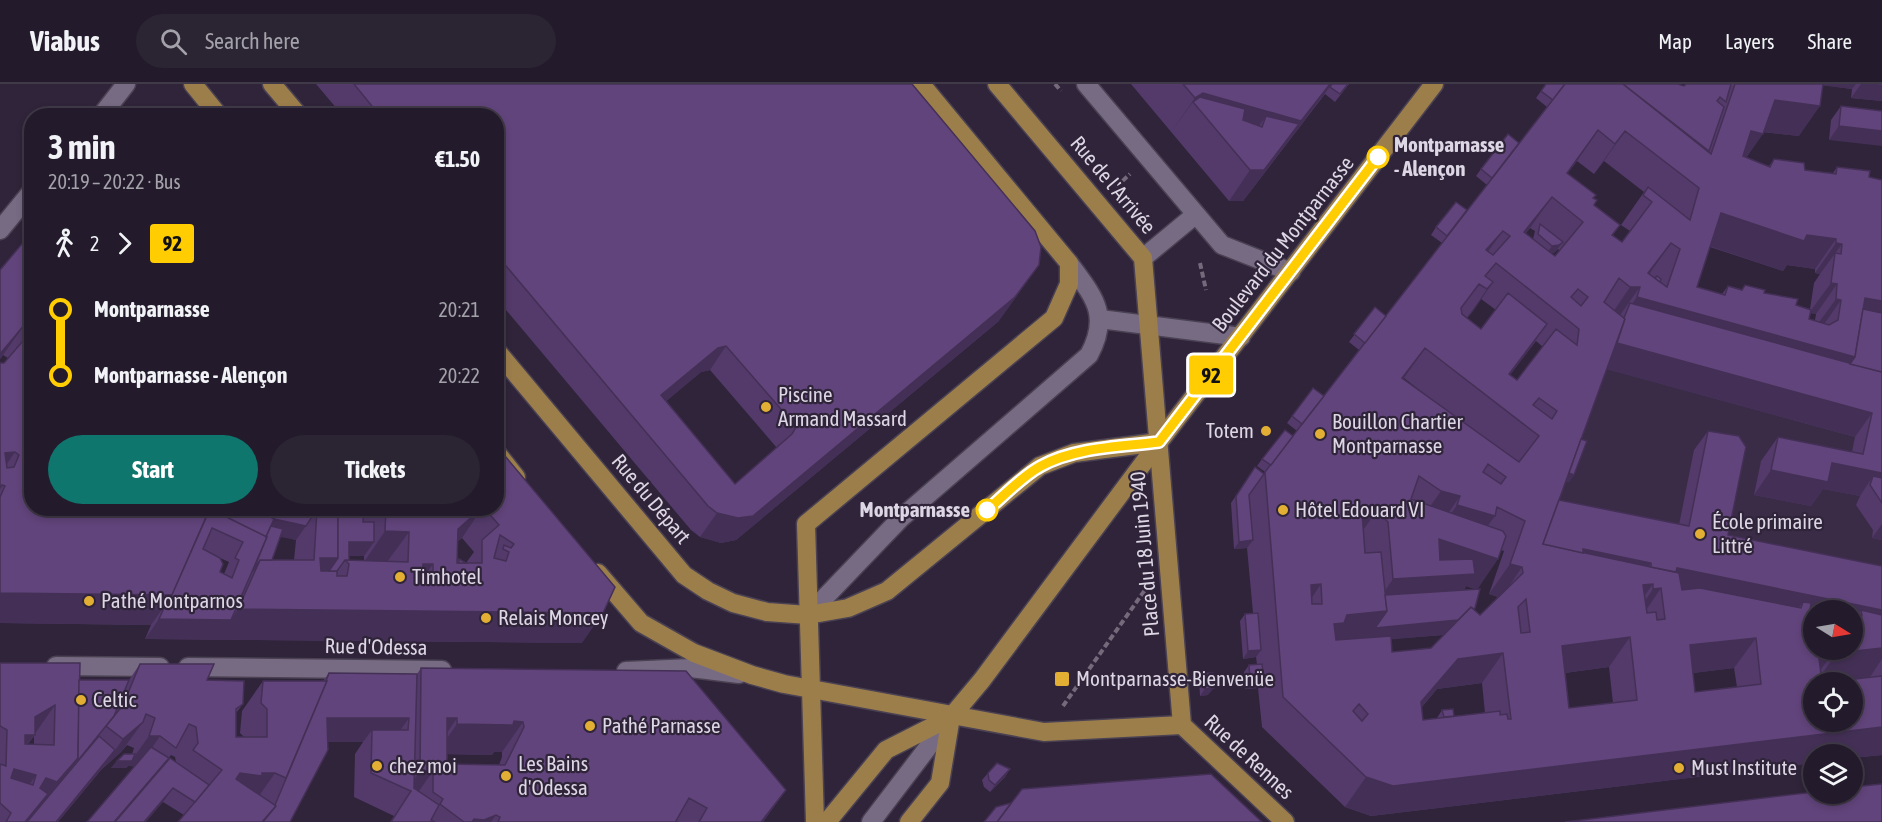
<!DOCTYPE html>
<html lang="en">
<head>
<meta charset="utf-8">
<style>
  :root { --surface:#231b2b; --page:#2b2433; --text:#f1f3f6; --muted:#a3a1a9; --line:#403947; --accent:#0f766e }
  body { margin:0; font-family:"Asap Condensed",sans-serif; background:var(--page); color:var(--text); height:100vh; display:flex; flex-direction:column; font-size:22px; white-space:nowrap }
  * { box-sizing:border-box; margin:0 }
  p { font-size:20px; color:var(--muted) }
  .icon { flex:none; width:33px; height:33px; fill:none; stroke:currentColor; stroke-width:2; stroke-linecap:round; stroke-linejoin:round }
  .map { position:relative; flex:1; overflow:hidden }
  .drawer { position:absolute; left:24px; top:24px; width:480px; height:408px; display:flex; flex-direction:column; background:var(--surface); border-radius:24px; box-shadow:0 3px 9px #0003,0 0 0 2px var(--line) }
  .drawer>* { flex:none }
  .badge { padding:0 12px; border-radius:4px; font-size:21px; line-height:39px }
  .needle { width:39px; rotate:101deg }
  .fabs { position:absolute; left:1803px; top:516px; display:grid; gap:12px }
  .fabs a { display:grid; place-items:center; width:60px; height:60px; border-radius:50%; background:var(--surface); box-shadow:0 3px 9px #0003,0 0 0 2px var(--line); font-size:30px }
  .map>.badge { position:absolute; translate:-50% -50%; box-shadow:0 0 0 3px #fff }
  .legs { display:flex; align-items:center; gap:9px; height:66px; padding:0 24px; font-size:20px }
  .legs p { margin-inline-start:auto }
  .summary { display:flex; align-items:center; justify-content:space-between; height:102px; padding:0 24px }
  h1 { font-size:33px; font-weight:700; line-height:45px }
  .primary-button { display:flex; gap:12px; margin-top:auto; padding:12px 24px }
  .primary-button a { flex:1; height:69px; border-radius:36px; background:var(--accent); color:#fff; font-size:24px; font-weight:700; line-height:69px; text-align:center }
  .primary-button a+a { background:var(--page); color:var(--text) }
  ul { padding:0 24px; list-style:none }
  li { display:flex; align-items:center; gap:21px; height:66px; font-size:22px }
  li i { display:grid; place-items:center; width:9px; height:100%; margin:0 8px; background:currentColor }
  li i::after { content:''; width:15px; height:15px; margin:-8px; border:4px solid; border-radius:50%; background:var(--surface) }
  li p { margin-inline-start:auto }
  li:first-child i { background:linear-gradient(#0000 50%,currentColor 0) }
  li:last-child i { background:linear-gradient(currentColor 50%,#0000 0) }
  header { display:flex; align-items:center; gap:36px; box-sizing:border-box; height:84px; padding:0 30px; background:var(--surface); border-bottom:2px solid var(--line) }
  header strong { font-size:28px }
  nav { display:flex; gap:33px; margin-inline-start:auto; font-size:21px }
  .search { width:420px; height:54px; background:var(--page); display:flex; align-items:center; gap:15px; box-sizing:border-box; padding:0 21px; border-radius:33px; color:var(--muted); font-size:22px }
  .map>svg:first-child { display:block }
  .built { fill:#3a2c47 }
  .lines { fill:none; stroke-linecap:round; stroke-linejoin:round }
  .minor-casing { stroke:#4a4153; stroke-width:21 }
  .major-casing { stroke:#4a4153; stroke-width:21 }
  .path { stroke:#746a7c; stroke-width:4; stroke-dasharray:6 3; stroke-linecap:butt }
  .minor { stroke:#776b83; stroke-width:18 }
  .major { stroke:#9c7e4b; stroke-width:18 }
  .wall { fill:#533a6a; fill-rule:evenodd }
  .shaded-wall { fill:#443056 }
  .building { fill:#61447b; stroke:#443056; stroke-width:1.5; fill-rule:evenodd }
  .line-1-casing { stroke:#fff; stroke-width:14 }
  .line-1 { stroke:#ffcd02; stroke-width:9 }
  .stop-1-dot { fill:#fff; stroke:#ffcd02; stroke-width:3 }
  .poi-dot { fill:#e2af34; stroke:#2f2439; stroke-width:2 }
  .labels { text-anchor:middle; stroke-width:4.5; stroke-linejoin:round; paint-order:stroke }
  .stop-label { font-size:21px; font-weight:bold; fill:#ddd6e4; stroke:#2f2439; text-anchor:start }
  .street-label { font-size:21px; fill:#ddd6e4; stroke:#2f2439 }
  .poi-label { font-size:21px; fill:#ddd6e4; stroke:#2f2439; text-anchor:start }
</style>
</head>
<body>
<header>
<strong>Viabus</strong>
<div class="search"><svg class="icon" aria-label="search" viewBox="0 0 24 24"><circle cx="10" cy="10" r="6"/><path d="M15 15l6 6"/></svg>Search here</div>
<nav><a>Map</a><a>Layers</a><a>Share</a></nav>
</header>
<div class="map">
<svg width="1882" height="738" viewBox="0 0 1882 738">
  <rect width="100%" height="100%" fill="#2f2439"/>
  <path class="built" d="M1613,243L1882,317V566L1852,526H1814L1522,491Z"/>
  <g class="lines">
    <g class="minor-casing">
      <g id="minor">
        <path d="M1086,0L1222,161L1291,188"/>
        <path d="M101,32L126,0"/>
        <path d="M0,146L32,107"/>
        <path d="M1143,174L1195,131"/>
        <path d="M1100,235L1241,253"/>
        <path d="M808,531L901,434L1089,271C1111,230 1093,212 1069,179"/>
        <path d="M56,582L160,583"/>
        <path d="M188,583L442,586"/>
        <path d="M626,587L691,584L739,590"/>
        <path d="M871,738L951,633"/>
      </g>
    </g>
    <g class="major-casing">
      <g id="major">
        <path d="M193,0L219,32"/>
        <path d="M272,0L299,32"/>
        <path d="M997,0L1143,174L1182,641"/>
        <path d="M496,266L684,491L708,507L733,519L767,528L808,531L848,524L887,507L1040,382L1074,369L1159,358"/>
        <path d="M496,368L516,393"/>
        <path d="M598,489L641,539L694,569L752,591L784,600L1044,648L1182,641"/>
        <path d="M1182,641L1285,738"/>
        <path d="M815,738L806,440L1054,234L1069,200V179L921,0"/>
        <path d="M827,738L886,666L951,633L982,596L1159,358L1434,0"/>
        <path d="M909,738L940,699L951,633"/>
      </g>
    </g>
    <g class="path">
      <path d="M1055,0L1061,7"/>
      <path d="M1116,103L1130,90"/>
      <path d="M1200,179L1206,206"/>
      <path d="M1063,622L1145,506"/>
    </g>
    <use href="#minor" class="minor"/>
    <use href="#major" class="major"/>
  </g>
  <g class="wall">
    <path d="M316,0H912L999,237L736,456L721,459L700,453L691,446L496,214V32H343ZM710,286L777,364L735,400L666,317L701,288Z"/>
    <path d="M1131,0H1349L1335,18L1325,10L1243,117H1229Z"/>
    <path d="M1546,0L1684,2L1686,0H1882V17L1851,14L1852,5L1823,1L1799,52L1763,48L1746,74L1769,82L1774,75L1805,86L1833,89L1837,83L1869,93L1882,118V456L1872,454L1873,446L1856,421L1860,412L1823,405L1811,422L1754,411L1761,377L1778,353L1852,368L1855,353L1607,285L1581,355L1574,391L1569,398L1566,397L1559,416L1679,441L1694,366L1708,347L1728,451L1882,482V671L1852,674V670H1814V679L1371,732L1345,723L1262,643L1258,604L1245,605L1244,588L1249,581H1257L1256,573L1243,575L1240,537L1245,530L1253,529L1247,464L1234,465L1231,419L1255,383L1264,390L1265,388L1257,382L1262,375L1293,352L1297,347L1287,339L1292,332L1324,312L1359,266L1349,258L1375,223L1386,232L1442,159L1431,151L1436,143L1467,126L1487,101L1476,92L1481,85L1519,59L1547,23L1536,14ZM1577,77L1594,90L1604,77L1644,108L1621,141L1630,147L1622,158L1613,151L1620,141L1594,121V114L1567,90ZM1530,144L1535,147L1533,155L1526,149ZM1710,163L1783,187L1787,181L1815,185V189L1820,190L1814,199L1810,225L1796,221L1764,209L1745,201L1741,206L1728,202L1722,210L1697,203ZM1558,165L1560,167L1555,172L1551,169H1554ZM1481,215L1496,226L1481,245L1467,234ZM1811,229L1816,230L1815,236L1809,235ZM1536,257L1543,263L1517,296L1510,291ZM1404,294L1431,315L1403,295ZM1501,466L1504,467L1489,510L1498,513L1480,531L1474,526L1477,505ZM1466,502L1475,505L1464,506ZM1814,526H1852V566H1814ZM1444,551L1431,564L1392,568L1391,555ZM1609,583L1613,619L1569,624L1565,589ZM1734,584L1737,603L1695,608L1693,589ZM1870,593L1814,638L1824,598ZM1482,599L1485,629L1454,632L1442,626L1437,634L1423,636L1422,623L1437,605Z"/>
    <path d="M1841,22L1882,27L1829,56L1831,36Z"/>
    <path d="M32,148V424L271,434L272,431L259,424H496L582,559L145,555L151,541L0,539V279H4L8,274L3,271L0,275V186ZM281,452L296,456L294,476H272ZM462,454L474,468L466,479L459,475L457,477L458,457ZM349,472H364V477L349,476ZM220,474L229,478L224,490L220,488Z"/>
    <path d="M0,579L79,596H129L140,580L207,596L243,620L236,629V653H244L240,649L242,627L263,597H323L329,589L417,590L421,584L786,706L763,738H390L394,732L354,713L355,670L363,658H328L290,738L184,731L163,718L135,682H128L126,684H111L117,677L132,670L134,664L127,661L121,668L101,686L58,738H0ZM34,652V660H28ZM494,668H502V673L499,681L447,680V670L492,671ZM171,671L175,673L176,678L161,684Z"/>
    <path d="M1204,589L1208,611L1200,612L1199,597Z"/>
    <path d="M1010,685L1005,693L990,708L984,703L982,696L988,689Z"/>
  </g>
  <g class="shaded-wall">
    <path d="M1332,0L1243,117H1229L1250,86L1262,43L1266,32L1245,62L1193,18L1171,48L1195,14L1203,9Z"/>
    <path d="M1810,0H1856L1852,5Z"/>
    <path d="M1861,0L1882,2V17L1851,14Z"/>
    <path d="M1775,16L1820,22L1799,52L1754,47Z"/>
    <path d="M1839,42L1882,47V62L1829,56Z"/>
    <path d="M1598,46L1577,77L1545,119L1567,89Z"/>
    <path d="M1625,47L1604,77L1594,90L1615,60Z"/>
    <path d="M1751,47L1763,50L1741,81L1730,77Z"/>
    <path d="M1552,113L1530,144L1503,179L1524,148Z"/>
    <path d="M1721,129L1807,151L1836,155L1815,185L1787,181L1783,187L1700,159Z"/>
    <path d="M1503,147L1481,177L1486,166Z"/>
    <path d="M1563,158L1554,169H1547L1552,162Z"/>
    <path d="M1671,159L1618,234H1609L1630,203L1648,189Z"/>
    <path d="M1836,159L1842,160L1820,190L1815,189Z"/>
    <path d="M1039,181L999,237L736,456L721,459L700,453L717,429Z"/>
    <path d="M1493,198L1472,229L1466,236L1487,205Z"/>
    <path d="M1831,199L1837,200L1816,230L1809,229Z"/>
    <path d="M1637,213L1855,273L1848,284L1626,228Z"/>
    <path d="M1865,214L1882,217V251L1854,246Z"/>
    <path d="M1836,215L1841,216L1820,246L1814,245Z"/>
    <path d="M25,240L3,271L0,275V270Z"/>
    <path d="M1547,240L1526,270L1491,315L1509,290Z"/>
    <path d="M1615,259L1872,329L1855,353L1598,283Z"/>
    <path d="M726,262L710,286L701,288L644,336L661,311L718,264Z"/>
    <path d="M1425,264L1404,294L1381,325L1402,294Z"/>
    <path d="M15,368L0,390L5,369Z"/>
    <path d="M1832,379L1882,389V416L1873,392L1860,412L1823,405L1811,422L1754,411L1771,386Z"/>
    <path d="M1562,387L1574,391L1569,398L1557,394Z"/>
    <path d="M1441,407L1460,412L1439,443L1420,437Z"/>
    <path d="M1457,421L1495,432L1473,462L1436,451Z"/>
    <path d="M482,424L462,454L437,475L458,445Z"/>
    <path d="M1377,427L1355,457L1362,428Z"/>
    <path d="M274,435L306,442L296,456L266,450Z"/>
    <path d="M1882,440V456L1872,454Z"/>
    <path d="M385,447L409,448L387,478H364Z"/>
    <path d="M1439,455L1498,475L1477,506L1466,502L1454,520L1373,524L1393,495Z"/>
    <path d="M1253,456L1247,464L1234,465L1239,458Z"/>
    <path d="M349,458H374L364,472H340Z"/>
    <path d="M1583,465L1651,479L1638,499L1522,491Z"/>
    <path d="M320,474H338L317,504Z"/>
    <path d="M423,480H433L412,510Z"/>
    <path d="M1510,480L1522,483L1501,514L1489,510Z"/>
    <path d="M1677,484L1882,526V531L1862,532L1861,526L1852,538V526H1826L1825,519L1820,526H1814V534L1801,524L1803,518L1794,530L1661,504L1640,535L1632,536L1653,505V500L1631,530L1643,501Z"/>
    <path d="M1321,500L1300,531L1311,501Z"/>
    <path d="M0,509L172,511L151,541L0,539Z"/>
    <path d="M238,525L603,529L582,559L145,555L159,535L231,536Z"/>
    <path d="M1387,527L1462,536L1452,550L1329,561L1334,540L1347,531Z"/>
    <path d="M1630,553L1609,583L1541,592L1562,562Z"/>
    <path d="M1756,554L1734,584L1668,592L1690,561Z"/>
    <path d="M1882,564V575L1870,593L1824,598H1816L1837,569Z"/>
    <path d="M1261,566L1256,573L1243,575L1248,567Z"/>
    <path d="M1830,566H1835L1814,595L1818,567Z"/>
    <path d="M1503,569L1482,599L1437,605L1400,649L1421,618L1458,575Z"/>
    <path d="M1264,596L1258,604L1245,605L1250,597Z"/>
    <path d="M1214,604L1208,611L1200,612L1205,605Z"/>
    <path d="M55,621L13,681H6L35,633Z"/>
    <path d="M327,634H409L392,658L372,646L363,658H310Z"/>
    <path d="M447,634H457L436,665Z"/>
    <path d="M514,637L523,638L502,668H494L492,671L436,670L457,640Z"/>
    <path d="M143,638L121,668L101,686L123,655Z"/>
    <path d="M1882,643V671L1852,674V670H1814V679L1371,732L1345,723L1366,693Z"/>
    <path d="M149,652H160L139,683L128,682L126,684H111L117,677H131Z"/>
    <path d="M115,666L101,686L58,738H56Z"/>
    <path d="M78,674L67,690L28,738H25V725L46,694Z"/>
    <path d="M14,685L36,691L15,722L0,717Z"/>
    <path d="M1010,685L1005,693L990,708L995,701Z"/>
    <path d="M420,687H433L412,717L411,707L407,706Z"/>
    <path d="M240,689H275L254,719H219Z"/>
    <path d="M173,704L163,718L146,738H144Z"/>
    <path d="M786,706L763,738H761Z"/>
    <path d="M496,731L491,738H472L474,735Z"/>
  </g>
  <g class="building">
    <path d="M354,0H912L1035,147L1041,163L1039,181L1015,213L753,432L738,434L717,429L708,422L496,170V32H380ZM726,262L793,339L795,345L792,350L735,400L661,311L718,264Z"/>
    <path d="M1183,0H1330L1301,37L1203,9L1195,14Z"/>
    <path d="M1332,0H1348L1340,10L1330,3Z"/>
    <path d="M1546,0H1565L1553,16L1541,7Z"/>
    <path d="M1565,0H1623L1711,70L1735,0H1823L1820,22L1775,16L1763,50L1751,47L1743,72L1770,83L1774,75L1804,79L1805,86L1836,90L1837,83L1870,87L1869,93L1882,96V217L1865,214L1855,273L1637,213L1640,203H1630L1619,194L1604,218L1625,235L1543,460L1679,489L1682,506L1700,504L1801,524L1803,518L1811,519L1810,527H1814V566H1830L1818,567L1822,598H1814V638H1852V598H1827L1882,592V643L1393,702L1366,693L1283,613L1265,388ZM1598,46L1615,60L1625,47L1699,104L1690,136L1648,103L1643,111L1652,118L1622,158L1612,151L1620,141L1594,121L1597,116L1593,114L1596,111L1567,89ZM1552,113L1583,138L1555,172L1524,148ZM1721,129L1804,157L1807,151L1836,155V159L1842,160L1841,170L1835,169L1831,199L1837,200L1836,215L1841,216L1838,236L1829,241L1809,235L1811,226L1796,221L1798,215L1764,209L1765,206L1745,201L1742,206L1728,202L1725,211L1697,203ZM1503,147L1510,152L1493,171L1486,166ZM1671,159L1680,165L1667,203L1648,189ZM1496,179L1579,245L1577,261L1556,245L1517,296L1509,290L1547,240L1508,209L1481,245L1462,230L1461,224L1479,200L1487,205L1493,198L1485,192ZM1578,205L1588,213L1581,222L1571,213ZM1425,264L1539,352L1519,378L1402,294ZM1539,314L1557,327L1552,335L1533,321ZM1488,380L1506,393L1501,400L1483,388ZM1419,392L1441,407L1460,412L1457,421L1495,432L1497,423L1525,437L1510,480L1522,483L1523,489L1480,531L1471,523L1431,564L1392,568L1391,552L1336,556L1334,540L1344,539L1347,531L1387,527L1381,468L1365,469L1362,428L1377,427L1388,438L1393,495L1475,490L1473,475L1440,476L1439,455L1498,475L1506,452L1503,447L1411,415ZM1321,500L1322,520H1312L1311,501ZM1653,500V505L1661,504L1665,535L1657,536L1656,528L1647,529L1643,501ZM1526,515L1530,548L1521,549L1518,523ZM1630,553L1637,616L1569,624L1562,562ZM1756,554L1761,600L1695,608L1690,561ZM1503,569L1511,635H1508L1507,630L1500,631V627L1423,636L1421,618L1458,575ZM1359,620L1368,630L1362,637L1353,627Z"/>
    <path d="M1623,0H1678L1684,2L1686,0H1731L1726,18L1720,13L1717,17L1724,23L1709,67Z"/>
    <path d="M1863,0H1882V2Z"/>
    <path d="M1200,13L1245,25L1243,36L1262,43L1266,32L1299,40L1264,86H1250L1193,18Z"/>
    <path d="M1841,22L1882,27V47L1839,42Z"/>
    <path d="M1508,50L1519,59L1492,94L1481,85Z"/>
    <path d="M1456,118L1467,126L1447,152L1436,143Z"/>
    <path d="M1540,140L1563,158L1559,161L1552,162L1538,150Z"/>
    <path d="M32,148V246L25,240L0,270V186Z"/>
    <path d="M1657,192L1661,195L1660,198L1655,194Z"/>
    <path d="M1630,219L1882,288V389L1832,379L1828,398L1771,386L1778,353L1863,370L1872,329L1617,259L1625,235L1624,234Z"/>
    <path d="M1375,223L1386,232L1365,259L1354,250Z"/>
    <path d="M1863,225L1882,229V288L1850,280L1855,273Z"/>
    <path d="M22,258L31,265L32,263V300L24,309L32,315V424H210L172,511L0,509V413L5,402L2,401L0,404V279H4ZM15,368L19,371L14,383L7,384L5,369Z"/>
    <path d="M1313,304L1324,312L1302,340L1292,332Z"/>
    <path d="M1285,346L1293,352L1271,381L1262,375Z"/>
    <path d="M1708,347L1739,352L1746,363L1728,451L1882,482V526L1677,484L1676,488L1651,483V479L1583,465V469L1543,460L1559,416L1689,442Z"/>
    <path d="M1581,355L1587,357L1574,391L1569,389Z"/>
    <path d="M505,372L615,503L603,529L238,525L260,476H314L317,425L338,430V474H320L321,487H337V492H347L349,480L345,476L408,478L409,448L385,447L386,424H416L434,433L444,424H482L458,445L457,479H482V456L499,441L484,424H496V379ZM500,451L514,460L511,464L504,461L503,465L509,468L506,477L494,474ZM423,480H433V491H422Z"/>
    <path d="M1255,383L1264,390L1249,411L1253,456L1239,458L1236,412Z"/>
    <path d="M1873,392L1882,394V419L1870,401Z"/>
    <path d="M210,424H253L274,435L266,453L210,425Z"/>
    <path d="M279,424H327V427L317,425L306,442L274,435Z"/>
    <path d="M337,424H364L363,438H374V458H349V476H345L337,487H329L338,474V430L337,429Z"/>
    <path d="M416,424H444L434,433Z"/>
    <path d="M210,425L267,453L231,536L159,535L165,522L172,511ZM212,444L243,458L235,474L239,476L232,494L220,488L223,480L220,474L203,465Z"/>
    <path d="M271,442L283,445L272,476H260L253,487L267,453H266Z"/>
    <path d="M459,475L466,479H459Z"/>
    <path d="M1480,505L1475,524L1474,525L1471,523L1458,536L1375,544L1387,527L1385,511Z"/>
    <path d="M1825,519L1846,524V526H1826Z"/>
    <path d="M1861,526L1882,531V564L1837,569L1836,566H1852V534L1862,532Z"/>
    <path d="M1258,529L1261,566L1248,567L1245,530Z"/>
    <path d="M0,579H80L78,674L57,698L46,694L40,704L48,710L25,738H6L11,729L0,719V680L6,682L7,646L0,642ZM55,621L54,661L25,660V651H35V633ZM14,685L36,691L33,701L11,694Z"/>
    <path d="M140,580H214L207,596L244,597L243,620L236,625V653H267V625L261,619L263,597H327L286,694L275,689H262V692L240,689L236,695L276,722L262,738H178L222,686L193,666L198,659L196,643L189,640L176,664L160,652H149L155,634L146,630L143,638L123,655L106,642L123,621Z"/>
    <path d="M1262,580L1264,596L1250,597L1249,581Z"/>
    <path d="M421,584L686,587L786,706L761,738H699L707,724L689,714L676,737L678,738H498L500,733L496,731L484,736L474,735L472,738H464L440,720L443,715L433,708V687H420ZM447,634H457V640L513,641L514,637L523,638L524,643L505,681L447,680Z"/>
    <path d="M329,589L417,590L414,704L439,721L431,736L435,738H391L411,707L371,689L372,646H408L409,634H327L328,666L290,738H263L276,722L275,721L327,597H326Z"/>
    <path d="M1204,589H1213L1214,604L1205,605Z"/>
    <path d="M79,596H129L114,632L67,690L78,674Z"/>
    <path d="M1453,625L1454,632L1444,633L1442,626Z"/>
    <path d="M99,652L115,666L56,738H27Z"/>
    <path d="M151,663L169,674L114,738H87Z"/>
    <path d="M124,670H135L132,677H117Z"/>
    <path d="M170,674L209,701L195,718L173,704L144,738H115Z"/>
    <path d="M997,679L1010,685L995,701L989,696L988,689Z"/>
    <path d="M1211,690L1262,738H997L1022,705Z"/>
    <path d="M1882,700V738H1565L1814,708V710H1852V703Z"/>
    <path d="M1011,719L997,738H984L996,723Z"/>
  </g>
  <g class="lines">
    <g class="line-1-casing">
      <path id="line-1" d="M987,426C1004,412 1022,392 1041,382C1076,363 1120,363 1159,358L1378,73"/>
    </g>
    <use href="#line-1" class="line-1"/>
  </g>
  <g class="stop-1-dot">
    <circle cx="1378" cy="73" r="10"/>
    <circle cx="987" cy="426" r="10"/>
  </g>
  <g class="poi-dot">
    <circle cx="766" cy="323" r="6"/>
    <circle cx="1266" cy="347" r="6"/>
    <circle cx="1320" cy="350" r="6"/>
    <circle cx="1283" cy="426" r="6"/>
    <circle cx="1700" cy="450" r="6"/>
    <circle cx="400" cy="493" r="6"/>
    <circle cx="89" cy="517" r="6"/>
    <circle cx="486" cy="534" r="6"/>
    <rect x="1054" y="587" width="16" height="16" rx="3"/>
    <circle cx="81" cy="616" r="6"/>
    <circle cx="590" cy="642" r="6"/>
    <circle cx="377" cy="682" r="6"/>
    <circle cx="1679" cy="684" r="6"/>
    <circle cx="506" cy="692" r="6"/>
  </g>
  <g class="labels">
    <g class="stop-label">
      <text x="1394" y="68">Montparnasse<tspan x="1394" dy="24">- Alençon</tspan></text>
      <text x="970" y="433" text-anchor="end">Montparnasse</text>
    </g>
    <g class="street-label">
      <text transform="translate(1113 101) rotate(50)" y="7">Rue de l'Arrivée</text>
      <text transform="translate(1283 160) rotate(-52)" y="7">Boulevard du Montparnasse</text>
      <text transform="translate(651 415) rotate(50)" y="7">Rue du Départ</text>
      <text transform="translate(1145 470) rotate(-95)" y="7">Place du 18 Juin 1940</text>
      <text transform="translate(376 563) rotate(1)" y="7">Rue d'Odessa</text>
      <text transform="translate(1249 673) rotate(43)" y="7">Rue de Rennes</text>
    </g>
    <g class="poi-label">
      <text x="778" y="318">Piscine<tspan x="778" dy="24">Armand Massard</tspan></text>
      <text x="1332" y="345">Bouillon Chartier<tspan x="1332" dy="24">Montparnasse</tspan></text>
      <text x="1254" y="354" text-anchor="end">Totem</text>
      <text x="1295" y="433">Hôtel Edouard VI</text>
      <text x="1712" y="445">École primaire<tspan x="1712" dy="24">Littré</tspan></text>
      <text x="412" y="500">Timhotel</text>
      <text x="101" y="524">Pathé Montparnos</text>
      <text x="498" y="541">Relais Moncey</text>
      <text x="1076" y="602">Montparnasse-Bienvenüe</text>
      <text x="93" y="623">Celtic</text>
      <text x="602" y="649">Pathé Parnasse</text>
      <text x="518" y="687">Les Bains<tspan x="518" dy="24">d'Odessa</tspan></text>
      <text x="389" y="689">chez moi</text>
      <text x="1691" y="691">Must Institute</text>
    </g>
  </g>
</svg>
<div class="fabs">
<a><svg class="needle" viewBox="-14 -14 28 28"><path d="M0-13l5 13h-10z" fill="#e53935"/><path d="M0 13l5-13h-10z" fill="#a3a1a9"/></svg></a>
<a><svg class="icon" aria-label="locate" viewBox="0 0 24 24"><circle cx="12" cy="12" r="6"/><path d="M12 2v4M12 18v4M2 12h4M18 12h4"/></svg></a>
<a><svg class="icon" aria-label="layers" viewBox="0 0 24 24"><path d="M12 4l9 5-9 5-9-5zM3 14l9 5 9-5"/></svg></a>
</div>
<b class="badge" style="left:1211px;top:291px;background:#ffcd02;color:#111">92</b>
<section class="drawer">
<div class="summary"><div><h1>3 min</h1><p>20:19 – 20:22 · Bus</p></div><b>€1.50</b></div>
<div class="legs"><svg class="icon" aria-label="walk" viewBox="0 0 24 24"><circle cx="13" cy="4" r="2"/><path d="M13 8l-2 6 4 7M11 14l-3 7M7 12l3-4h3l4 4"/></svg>2<svg class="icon" aria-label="forward" viewBox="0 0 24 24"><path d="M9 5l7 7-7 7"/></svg><b class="badge" style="background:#ffcd02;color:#111">92</b></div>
<ul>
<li><i style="color:#ffcd02"></i><b>Montparnasse</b><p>20:21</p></li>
<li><i style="color:#ffcd02"></i><b>Montparnasse - Alençon</b><p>20:22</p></li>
</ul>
<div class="primary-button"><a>Start</a><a>Tickets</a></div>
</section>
</div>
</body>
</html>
